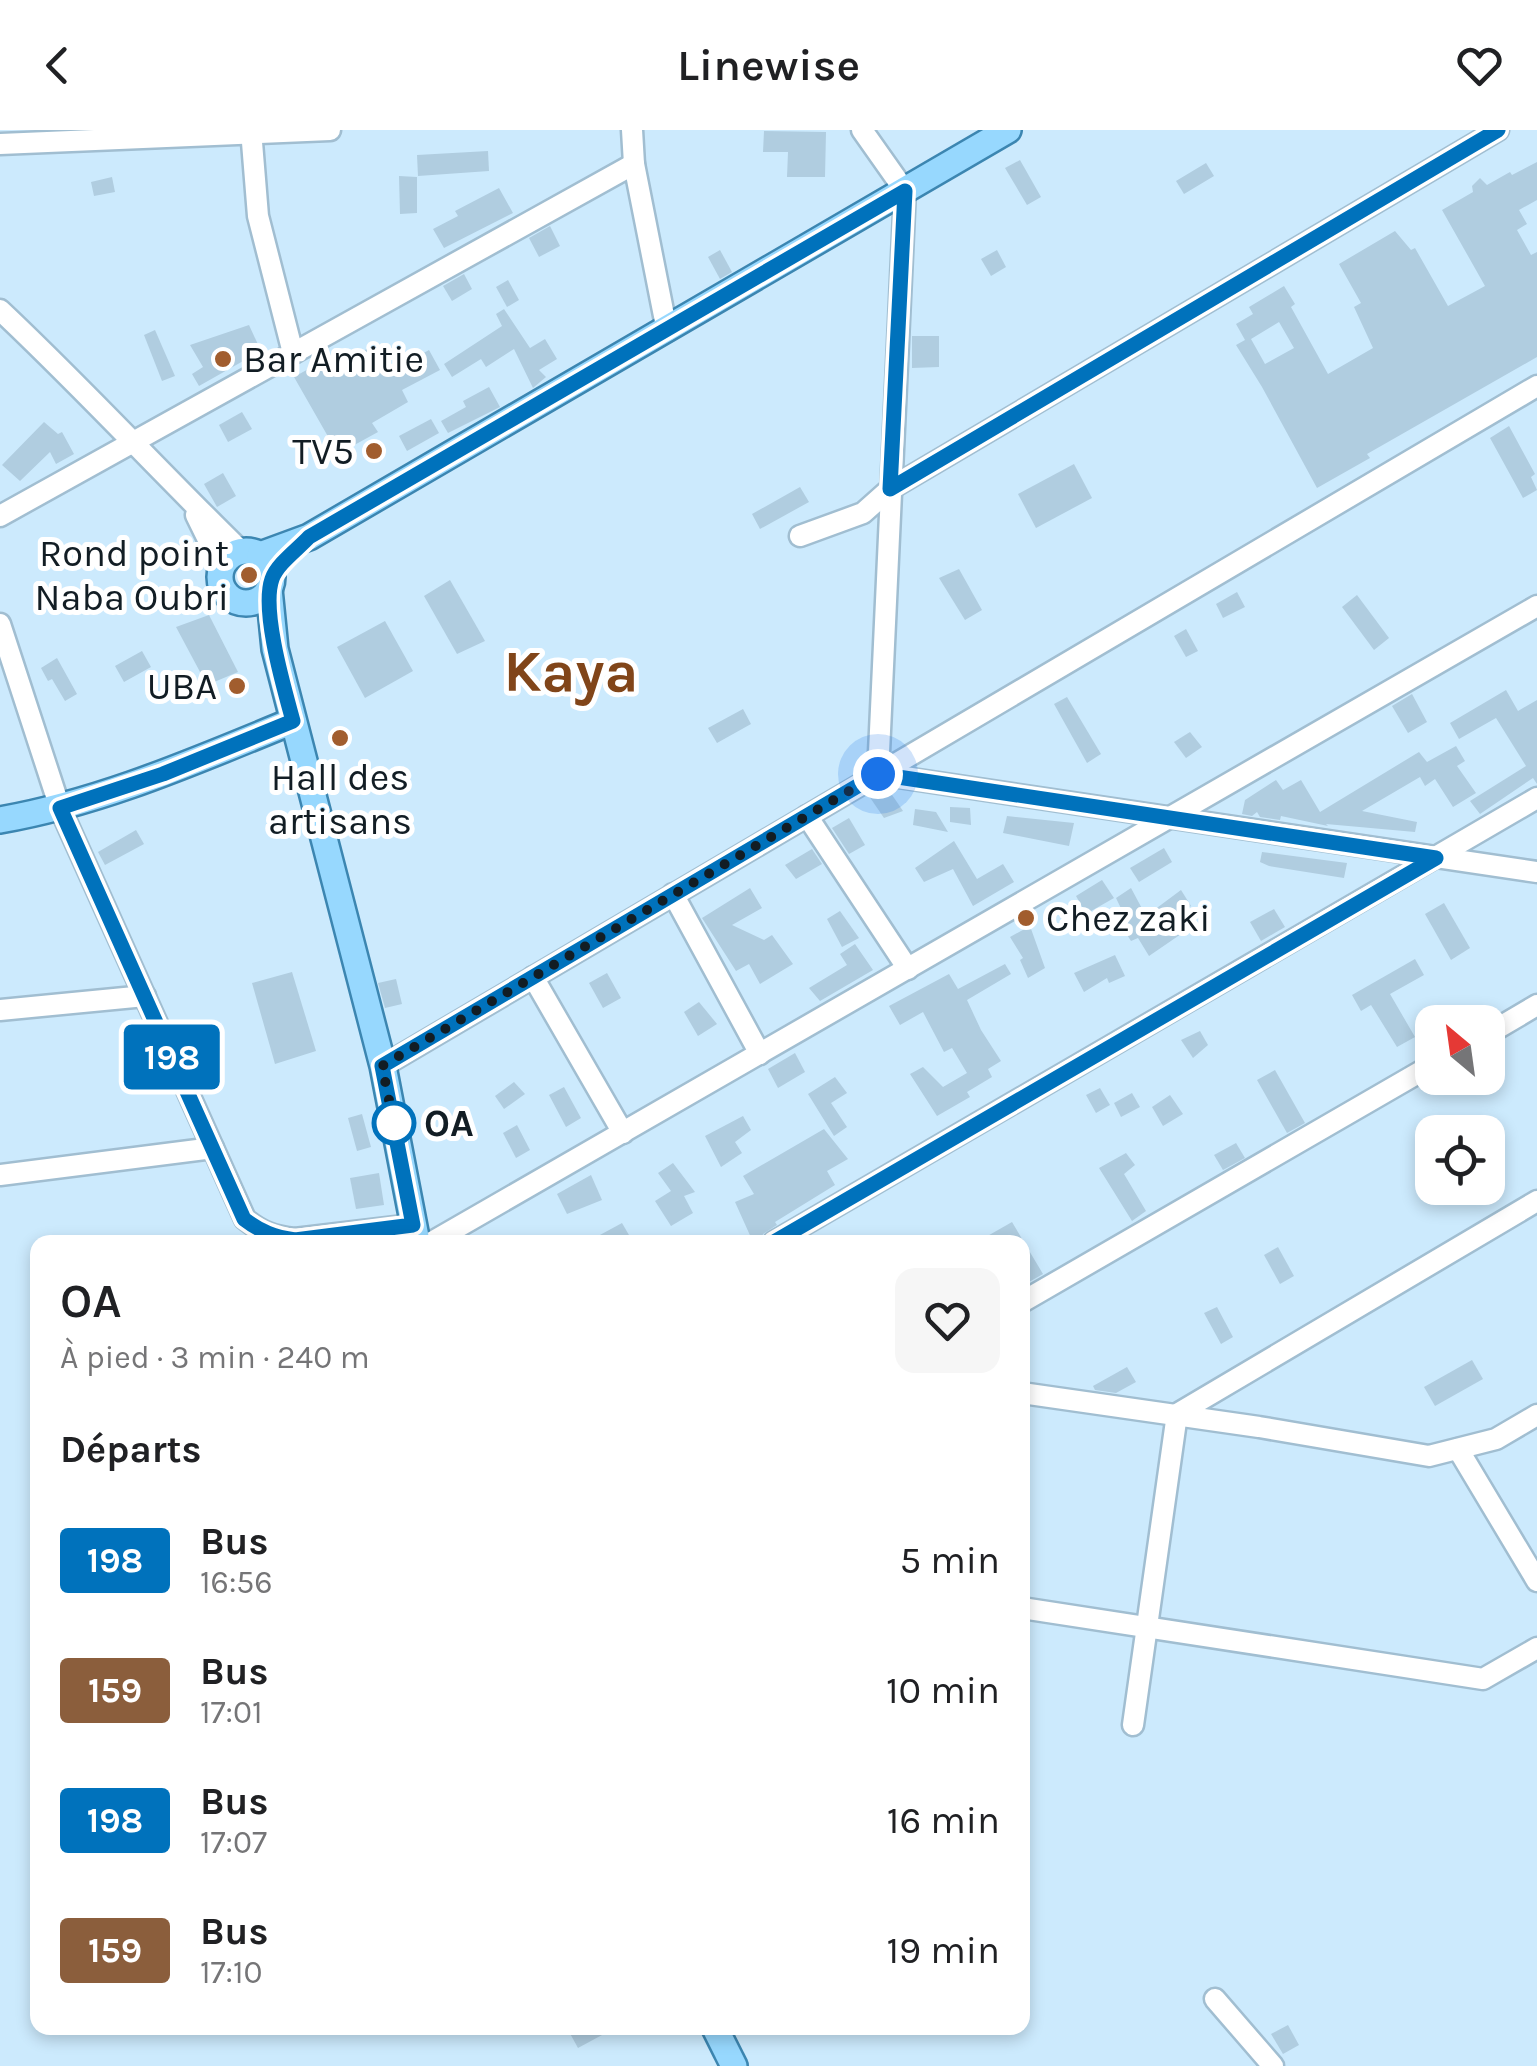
<!DOCTYPE html>
<html lang="fr">
<head>
<meta charset="utf-8">
<style>
  :root { --surface:#fff; --page:#f6f6f6; --text:#202124; --muted:#757577 }
  body { margin:0; font-family:Karla,sans-serif; background:var(--page); color:var(--text); height:100vh; display:flex; flex-direction:column; font-size:38px; white-space:nowrap }
  * { box-sizing:border-box; margin:0 }
  p { font-size:32px; color:var(--muted) }
  .icon { flex:none; width:55px; height:55px; fill:none; stroke:currentColor; stroke-width:2; stroke-linecap:round; stroke-linejoin:round }
  .map { position:relative; flex:1; overflow:hidden }
  .details { position:absolute; left:30px; top:1105px; width:1000px; height:800px; display:flex; flex-direction:column; background:var(--surface); border-radius:20px; box-shadow:0 5px 15px #0003 }
  .details>* { flex:none }
  .badge { padding:0 20px; border-radius:8px; font-size:35px; line-height:65px }
  .needle { width:65px; rotate:331deg }
  .controls { position:absolute; left:1415px; top:875px; display:grid; gap:20px }
  .controls a { display:grid; place-items:center; width:90px; height:90px; border-radius:20px; background:var(--surface); box-shadow:0 5px 15px #0003; font-size:50px }
  .you { position:absolute; width:50px; height:50px; margin:-25px; border:8px solid #fff; border-radius:50%; background:#1a73e8; box-shadow:0 0 0 15px #1a73e833 }
  .map>.badge { position:absolute; translate:-50% -50%; box-shadow:0 0 0 5px #fff }
  h2 { padding:0 30px; font-size:38px; line-height:90px }
  .round { display:grid; place-items:center; flex:none; width:105px; height:105px; border-radius:20px; background:var(--page) }
  .headline { display:flex; align-items:center; justify-content:space-between; height:170px; padding:0 30px }
  h1 { font-size:48px; font-weight:600; line-height:75px }
  ul { padding:0; list-style:none }
  li { display:flex; align-items:center; gap:30px; height:130px; padding:0 30px }
  li div { flex:1 }
  li b { display:block; font-size:38px }
  li em { font-style:normal }
  li .badge { min-width:110px; font-weight:700; text-align:center }
  header { display:flex; justify-content:space-between; align-items:center; height:130px; padding:0 30px; background:var(--surface); font-size:45px; font-weight:600 }
  .map>svg:first-child { display:block }
  .building { fill:#b0cde0; fill-rule:evenodd }
  .lines { fill:none; stroke-linecap:round; stroke-linejoin:round }
  .minor-casing { stroke:#a1bed1; stroke-width:25 }
  .major-casing { stroke:#3c86b1; stroke-width:30 }
  .minor { stroke:#fff; stroke-width:20 }
  .major { stroke:#97d8fe; stroke-width:25 }
  .line-casing { stroke:#fff; stroke-width:22 }
  .line { stroke:#0072bc; stroke-width:15 }
  .walk { stroke:#121d24; stroke-width:10; stroke-dasharray:0 18 }
  .poi-dot { fill:#a15d2e; stroke:#fff; stroke-width:4 }
  .stop-dot { fill:#fff; stroke:#0072bc; stroke-width:5 }
  .labels { text-anchor:middle; stroke-width:10; stroke-linejoin:round; paint-order:stroke }
  .poi-label { font-size:38px; fill:#121d24; stroke:#fff; text-anchor:end }
  .stop-label { font-size:38px; font-weight:bold; fill:#121d24; stroke:#fff; text-anchor:start }
  .town-label { font-size:58px; font-weight:bold; fill:#814519; stroke:#fff }
</style>
</head>
<body>
<header><svg class="icon" aria-label="back" viewBox="0 0 24 24"><path d="M15 5l-7 7 7 7"/></svg>Linewise<svg class="icon" aria-label="heart" viewBox="0 0 24 24"><path d="M12 20l-8-8c-3-5 5-10 8-4 3-6 11-1 8 4z"/></svg></header>
<div class="map">
<svg width="1537" height="1936" viewBox="0 0 1537 1936">
  <rect width="100%" height="100%" fill="#cceafd"/>
  <g class="building">
    <path d="M764,1L826,2L825,47H787L788,22H763Z"/>
    <path d="M488,21L489,41L418,46L417,25Z"/>
    <path d="M1020,30L1041,67L1027,75L1005,38Z"/>
    <path d="M1537,32V70L1519,80L1527,94L1517,100L1531,125L1537,122V227L1367,324L1370,328L1317,358L1262,257L1236,215L1245,210L1236,194L1253,184L1249,177L1284,156L1295,174L1291,177L1328,244L1373,218L1354,177L1361,173L1339,134L1395,101L1411,120L1415,118L1448,176L1485,156L1442,80L1473,62L1472,56L1480,48L1487,55L1510,42L1512,45ZM1279,192L1294,218L1265,234L1251,209Z"/>
    <path d="M1206,33L1214,46L1184,64L1176,51Z"/>
    <path d="M399,46L417,47V83L400,84Z"/>
    <path d="M112,47L115,62L94,66L91,52Z"/>
    <path d="M499,58L513,83L444,118L433,99L458,86L455,81Z"/>
    <path d="M550,96L560,116L539,127L529,108Z"/>
    <path d="M720,120L732,142L720,149L708,127Z"/>
    <path d="M997,120L1006,137L991,146L981,129Z"/>
    <path d="M464,144L472,159L452,171L443,156Z"/>
    <path d="M508,150L519,170L507,177L496,157Z"/>
    <path d="M504,179L530,218L545,209L557,229L539,240L546,247L533,258L514,219L486,237L481,229L452,247L444,234L502,196L496,184Z"/>
    <path d="M249,195L261,221L199,256L192,244L203,237L190,215Z"/>
    <path d="M155,200L175,246L162,251L144,205Z"/>
    <path d="M912,206H939V237L912,238Z"/>
    <path d="M376,214L391,241L429,220L440,240L402,260L408,272L372,293L378,302L338,324L294,247L328,228L333,237Z"/>
    <path d="M489,257L500,277L448,303L441,291L466,277L463,271Z"/>
    <path d="M242,282L252,299L228,312L219,295Z"/>
    <path d="M431,289L439,303L407,321L399,306Z"/>
    <path d="M44,292L58,304L62,302L74,324L56,334L50,322L20,351L2,335Z"/>
    <path d="M1509,296L1535,344L1531,347L1537,360L1523,368L1490,308Z"/>
    <path d="M1074,334L1092,368L1036,398L1018,364Z"/>
    <path d="M223,343L236,366L217,377L204,354Z"/>
    <path d="M800,357L809,372L760,399L752,384Z"/>
    <path d="M959,439L982,480L965,490L939,448Z"/>
    <path d="M450,450L485,511L457,524L424,466Z"/>
    <path d="M1237,462L1245,477L1223,488L1216,474Z"/>
    <path d="M1357,465L1389,508L1374,520L1342,477Z"/>
    <path d="M209,485L238,542L207,555L176,497Z"/>
    <path d="M385,491L413,541L365,568L337,517Z"/>
    <path d="M1186,499L1198,521L1186,527L1174,506Z"/>
    <path d="M142,521L151,537L124,552L115,536Z"/>
    <path d="M57,528L77,564L65,571L52,549L48,551L41,538Z"/>
    <path d="M1506,560L1518,581L1537,570V654L1533,648L1480,684L1470,671L1526,636L1496,588L1459,609L1450,593Z"/>
    <path d="M1412,564L1427,592L1408,603L1392,576Z"/>
    <path d="M1067,567L1101,624L1087,633L1054,574Z"/>
    <path d="M743,579L751,594L717,613L708,598Z"/>
    <path d="M1190,602L1202,617L1186,628L1174,612Z"/>
    <path d="M1456,616L1465,631L1457,636L1476,663L1453,677L1435,649L1425,656L1420,647L1362,681L1417,692L1415,702L1326,694L1328,696L1281,686L1280,690L1260,687L1257,682L1252,686L1242,684L1245,670L1276,650L1283,660L1301,650L1320,682L1419,622L1427,632Z"/>
    <path d="M881,658L888,659L903,681L884,688L869,666Z"/>
    <path d="M950,677L970,678L971,695L950,692Z"/>
    <path d="M915,679L936,682L948,702L913,695Z"/>
    <path d="M1007,686L1074,693L1069,716L1003,703Z"/>
    <path d="M849,688L865,715L849,724L832,698Z"/>
    <path d="M136,700L144,714L105,735L98,722Z"/>
    <path d="M954,711L977,749L1003,734L1014,752L973,776L953,739L924,752L915,738Z"/>
    <path d="M1164,718L1172,732L1139,752L1130,738Z"/>
    <path d="M812,719L822,734L796,749L785,735Z"/>
    <path d="M1262,722L1347,733L1344,748L1269,736L1260,732Z"/>
    <path d="M1102,750L1114,768L1086,784L1076,766Z"/>
    <path d="M750,758L762,778L732,795L764,810L772,805L793,834L760,854L749,834L736,841L702,788Z"/>
    <path d="M1131,758L1146,786L1181,760L1191,776L1175,787L1184,802L1149,826L1138,808L1131,811L1124,800L1129,795L1116,768Z"/>
    <path d="M1444,773L1470,818L1451,830L1425,784Z"/>
    <path d="M1274,779L1285,797L1261,811L1250,792Z"/>
    <path d="M840,781L859,808L842,817L827,789Z"/>
    <path d="M1030,796L1045,838L1028,848L1020,830L1023,828L1010,807Z"/>
    <path d="M855,814L873,840L820,871L809,858L847,835L840,824Z"/>
    <path d="M1115,825L1125,846L1109,853L1107,848L1084,862L1074,843Z"/>
    <path d="M1415,829L1424,845L1390,864L1415,907L1397,917L1371,875L1361,881L1352,865Z"/>
    <path d="M1005,834L1011,844L967,870L981,900L1001,931L988,939L992,947L967,962L970,967L937,986L910,944L923,937L943,957L967,943L952,918L944,922L923,882L900,895L889,876L949,844L958,859Z"/>
    <path d="M292,842L316,921L275,934L252,853Z"/>
    <path d="M607,843L621,868L603,878L589,853Z"/>
    <path d="M396,849L402,874L385,878L378,853Z"/>
    <path d="M699,872L717,894L698,906L684,882Z"/>
    <path d="M1200,901L1208,915L1193,928L1181,910Z"/>
    <path d="M795,923L805,942L778,958L768,939Z"/>
    <path d="M1275,940L1305,993L1287,1003L1257,950Z"/>
    <path d="M835,947L847,963L831,973L847,997L834,1006L808,964Z"/>
    <path d="M514,952L525,964L504,979L495,966Z"/>
    <path d="M564,957L581,988L566,997L549,965Z"/>
    <path d="M1100,958L1110,975L1096,983L1086,965Z"/>
    <path d="M1132,963L1140,977L1121,987L1114,973Z"/>
    <path d="M1170,965L1183,984L1163,996L1152,977Z"/>
    <path d="M362,984L371,1017L357,1021L348,988Z"/>
    <path d="M743,986L751,1000L735,1012L742,1023L721,1037L705,1006Z"/>
    <path d="M517,995L530,1020L516,1028L503,1003Z"/>
    <path d="M824,999L848,1029L827,1041L835,1055L775,1092L777,1095L763,1104L760,1112H753L735,1072L754,1064L743,1046Z"/>
    <path d="M1236,1013L1245,1028L1223,1040L1214,1025Z"/>
    <path d="M1126,1023L1135,1035L1124,1044L1146,1081L1132,1091L1099,1038Z"/>
    <path d="M673,1033L695,1062L684,1066L693,1083L671,1096L655,1071L671,1061L658,1043Z"/>
    <path d="M379,1043L384,1075L356,1079L350,1048Z"/>
    <path d="M591,1045L602,1070L567,1084L557,1064Z"/>
    <path d="M1012,1092L1043,1144L1022,1156V1112H977Z"/>
    <path d="M622,1093L633,1112H587Z"/>
    <path d="M1278,1117L1294,1146L1280,1154L1264,1125Z"/>
    <path d="M1217,1177L1233,1207L1221,1214L1204,1183Z"/>
    <path d="M1472,1230L1483,1249L1435,1276L1424,1257Z"/>
    <path d="M1127,1237L1136,1252L1116,1263L1095,1260L1093,1256Z"/>
    <path d="M1288,1895L1299,1915L1283,1924L1271,1904Z"/>
    <path d="M567,1898H615L578,1918Z"/>
  </g>
  <g class="lines">
    <g class="minor-casing">
      <g id="minor">
        <path d="M251,0L258,86L293,223"/>
        <path d="M632,0L634,34L667,201"/>
        <path d="M862,0L905,61L878,644L1537,742"/>
        <path d="M0,14L330,0"/>
        <path d="M0,180C83,258 160,342 241,421"/>
        <path d="M196,385L221,436"/>
        <path d="M0,386L634,34"/>
        <path d="M800,406L863,383L890,359L1498,0"/>
        <path d="M0,494L60,678L245,1089C261,1102 274,1107 295,1109L413,1095"/>
        <path d="M807,686L908,839"/>
        <path d="M673,764L760,924"/>
        <path d="M533,847L623,1003"/>
        <path d="M0,880L145,866"/>
        <path d="M1488,904L1537,875"/>
        <path d="M383,936L1537,256"/>
        <path d="M0,1045L213,1018"/>
        <path d="M432,1112L1537,476"/>
        <path d="M774,1112L1537,668"/>
        <path d="M1022,1172L1432,935"/>
        <path d="M1022,1263L1259,1297L1429,1326L1496,1309L1537,1285"/>
        <path d="M1458,1319L1537,1451"/>
        <path d="M1022,1478L1483,1549L1537,1518"/>
        <path d="M1133,1595L1177,1284L1537,1071"/>
        <path d="M1215,1869L1273,1936"/>
      </g>
    </g>
    <g class="major-casing">
      <g id="major">
        <circle cx="246" cy="447" r="26"/>
        <path d="M260,425L309,407L1008,0"/>
        <path d="M269,459L275,519L383,936L417,1112"/>
        <path d="M0,690C103,672 197,630 293,591"/>
        <path d="M715,1898L734,1936"/>
      </g>
    </g>
    <use href="#minor" class="minor"/>
    <use href="#major" class="major"/>
  </g>
  <g class="lines">
    <g class="line-casing">
      <path id="line" d="M774,1112L1436,728L878,644L382,936L413,1095L295,1110C274,1107 261,1102 244,1089L60,678L163,644L293,591C284,558 261,480 272,449C277,434 298,419 309,407L905,61L890,359L1498,0"/>
    </g>
    <use href="#line" class="line"/>
    <path class="walk" d="M394,993L395,999L382,936L878,644"/>
  </g>
  <g class="poi-dot">
    <circle cx="223" cy="229" r="10"/>
    <circle cx="374" cy="321" r="10"/>
    <circle cx="249" cy="445" r="10"/>
    <circle cx="237" cy="556" r="10"/>
    <circle cx="340" cy="608" r="10"/>
    <circle cx="1026" cy="788" r="10"/>
  </g>
  <circle class="stop-dot" cx="394" cy="993" r="20"/>
  <g class="labels">
    <g class="poi-label">
      <text x="243" y="242" text-anchor="start">Bar Amitie</text>
      <text x="354" y="334">TV5</text>
      <text x="229" y="436">Rond point<tspan x="229" dy="44">Naba Oubri</tspan></text>
      <text x="217" y="569">UBA</text>
      <text x="340" y="660" text-anchor="middle">Hall des<tspan x="340" dy="44">artisans</tspan></text>
      <text x="1046" y="801" text-anchor="start">Chez zaki</text>
    </g>
    <g class="stop-label">
      <text x="424" y="1006">OA</text>
    </g>
    <g class="town-label">
      <text x="571" y="561">Kaya</text>
    </g>
  </g>
</svg>
<div class="controls">
<a><svg class="needle" viewBox="-14 -14 28 28"><path d="M0-13l5 13h-10z" fill="#e53935"/><path d="M0 13l5-13h-10z" fill="#757577"/></svg></a>
<a><svg class="icon" aria-label="locate" viewBox="0 0 24 24"><circle cx="12" cy="12" r="6"/><path d="M12 2v4M12 18v4M2 12h4M18 12h4"/></svg></a>
</div>
<div class="you" style="left:878px;top:644px"></div>
<b class="badge" style="left:172px;top:927px;background:#0072bc;color:#fff">198</b>
<section class="details">
<div class="headline"><div><h1>OA</h1><p>À pied · 3 min · 240 m</p></div><a class="round"><svg class="icon" aria-label="heart" viewBox="0 0 24 24"><path d="M12 20l-8-8c-3-5 5-10 8-4 3-6 11-1 8 4z"/></svg></a></div>
<h2>Départs</h2>
<ul>
<li><span class="badge" style="background:#0072bc;color:#fff">198</span><div><b>Bus</b><p>16:56</p></div><em>5 min</em></li>
<li><span class="badge" style="background:#8b5e3c;color:#fff">159</span><div><b>Bus</b><p>17:01</p></div><em>10 min</em></li>
<li><span class="badge" style="background:#0072bc;color:#fff">198</span><div><b>Bus</b><p>17:07</p></div><em>16 min</em></li>
<li><span class="badge" style="background:#8b5e3c;color:#fff">159</span><div><b>Bus</b><p>17:10</p></div><em>19 min</em></li>
</ul>
</section>
</div>
</body>
</html>
